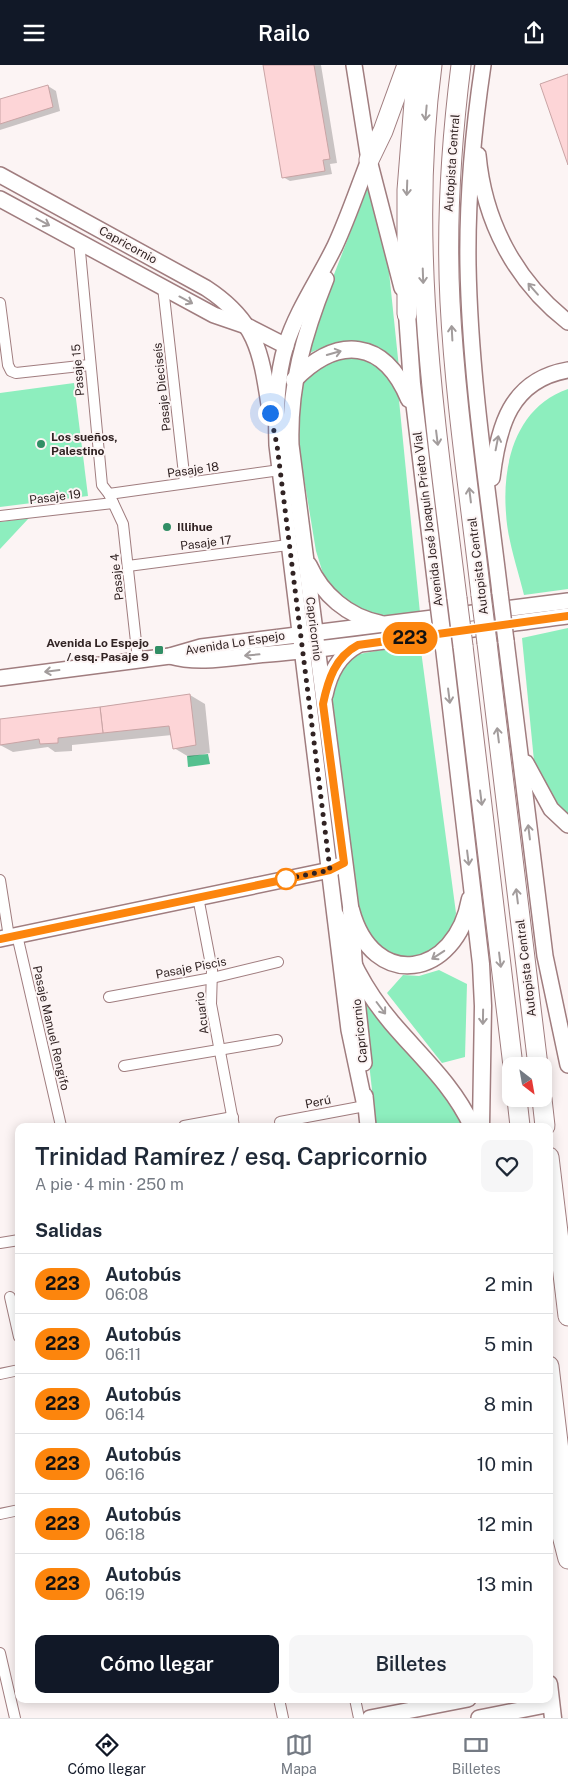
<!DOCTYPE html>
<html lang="es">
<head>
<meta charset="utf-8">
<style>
  :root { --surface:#fff; --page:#f6f6f7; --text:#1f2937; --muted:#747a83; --line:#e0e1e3; --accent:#111827 }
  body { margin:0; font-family:"Public Sans",sans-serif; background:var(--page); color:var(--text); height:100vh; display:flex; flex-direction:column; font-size:19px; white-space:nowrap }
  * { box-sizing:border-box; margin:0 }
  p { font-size:16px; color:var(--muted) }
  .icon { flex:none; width:28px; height:28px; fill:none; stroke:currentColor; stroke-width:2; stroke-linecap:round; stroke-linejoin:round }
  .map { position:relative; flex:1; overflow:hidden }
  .sheet { position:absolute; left:15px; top:1058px; width:538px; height:580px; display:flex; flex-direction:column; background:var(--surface); border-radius:10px; box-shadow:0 2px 12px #0003 }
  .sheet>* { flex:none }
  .badge { padding:0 10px; border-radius:16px; font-size:18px; line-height:32px }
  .needle { width:32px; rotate:149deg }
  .tools { position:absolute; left:502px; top:992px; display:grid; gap:10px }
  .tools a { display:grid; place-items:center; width:50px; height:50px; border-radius:10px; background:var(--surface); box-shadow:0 2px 12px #0003; font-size:25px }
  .you { position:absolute; width:25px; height:25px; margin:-12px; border:4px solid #fff; border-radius:50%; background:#1a73e8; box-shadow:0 0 0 8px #1a73e833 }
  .map>.badge { position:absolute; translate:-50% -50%; box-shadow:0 0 0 2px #fff }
  h2 { padding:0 20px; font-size:19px; line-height:45px }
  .round { display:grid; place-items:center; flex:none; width:52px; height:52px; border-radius:10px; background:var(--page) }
  .overview { display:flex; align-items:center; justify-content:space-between; height:85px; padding:0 20px }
  h1 { font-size:24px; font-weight:600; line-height:38px }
  .cta { display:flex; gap:10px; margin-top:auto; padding:10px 20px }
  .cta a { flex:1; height:58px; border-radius:10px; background:var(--accent); color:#fff; font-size:20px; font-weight:600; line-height:58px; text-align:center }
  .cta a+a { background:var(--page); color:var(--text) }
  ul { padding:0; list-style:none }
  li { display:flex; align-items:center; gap:15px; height:60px; padding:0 20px; border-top:1px solid var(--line) }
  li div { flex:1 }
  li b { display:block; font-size:19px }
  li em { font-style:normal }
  li .badge { min-width:55px; font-weight:700; text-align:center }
  header { display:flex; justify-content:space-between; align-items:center; height:65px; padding:0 20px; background:var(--accent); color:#fff; font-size:22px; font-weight:600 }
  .tab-bar { display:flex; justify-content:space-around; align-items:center; height:70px; border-top:1px solid var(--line); background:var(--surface); font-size:14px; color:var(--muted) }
  .tab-bar a { display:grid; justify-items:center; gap:2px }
  .tab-bar .on { color:var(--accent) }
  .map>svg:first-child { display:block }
  .green { fill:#8deebe }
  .water { fill:#55c08f }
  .shadow { fill:#0003 }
  .building { fill:#fdd5d7; stroke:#c9a4a5 }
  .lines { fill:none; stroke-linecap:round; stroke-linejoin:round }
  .street-casing { stroke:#a07d7f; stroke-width:12 }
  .secondary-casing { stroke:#a07d7f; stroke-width:18 }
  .primary-casing { stroke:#a07d7f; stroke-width:19 }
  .highway-casing { stroke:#a07d7f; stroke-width:21 }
  .street { stroke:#fff; stroke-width:10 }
  .secondary { stroke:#fff; stroke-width:15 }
  .primary { stroke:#fff; stroke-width:16 }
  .highway { stroke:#fff; stroke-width:19 }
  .secondary-bridge-casing { stroke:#a07d7f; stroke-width:18; stroke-linecap:butt }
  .primary-bridge-casing { stroke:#a07d7f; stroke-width:19; stroke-linecap:butt }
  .highway-bridge-casing { stroke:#a07d7f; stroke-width:21; stroke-linecap:butt }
  .secondary-bridge { stroke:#fff; stroke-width:15 }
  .primary-bridge { stroke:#fff; stroke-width:16 }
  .highway-bridge { stroke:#fff; stroke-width:19 }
  .oneway { stroke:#a29c9c }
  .line-casing { stroke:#fff; stroke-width:11 }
  .line { stroke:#fc850d; stroke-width:8 }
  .walk { stroke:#312323; stroke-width:5; stroke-dasharray:0 9 }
  .poi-dot { fill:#318e65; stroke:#fcf4f4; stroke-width:2 }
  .stop-dot { fill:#fff; stroke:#fc850d; stroke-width:2.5 }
  .labels { text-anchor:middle; stroke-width:4; stroke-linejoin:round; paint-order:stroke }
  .street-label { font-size:12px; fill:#312323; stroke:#fcf4f4 }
  .poi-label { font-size:12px; font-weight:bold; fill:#312323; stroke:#fcf4f4; text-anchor:start }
</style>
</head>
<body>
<header><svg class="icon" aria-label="menu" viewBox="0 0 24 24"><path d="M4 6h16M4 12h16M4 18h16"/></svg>Railo<svg class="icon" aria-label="share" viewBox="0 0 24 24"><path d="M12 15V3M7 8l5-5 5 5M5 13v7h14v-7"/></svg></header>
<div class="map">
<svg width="568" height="1653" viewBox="0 0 568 1653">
  <rect width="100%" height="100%" fill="#fcf4f4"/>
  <g class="green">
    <path d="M370,117L388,197L399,303C368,273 345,270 306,290L303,289Z"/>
    <path d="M337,292C374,293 375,297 398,325L420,548L387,552L370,549L347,540L325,515L316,486L297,371L295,345L302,320L314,303Z"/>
    <path d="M74,318L88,431L0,442V328Z"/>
    <path d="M568,324V524L524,530C518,505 507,474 506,448C502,398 516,342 568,324Z"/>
    <path d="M29,453L0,484V457Z"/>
    <path d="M568,563V752C553,736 540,718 534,696L522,573Z"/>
    <path d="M420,578L456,848C453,873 427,900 399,894C389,892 369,875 360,869L329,638L332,617L354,590Z"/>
    <path d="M439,905L467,919L465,992L442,998L387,928L403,910L419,911Z"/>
    <path d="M361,926L453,1037L466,1061H376Z"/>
  </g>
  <path class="water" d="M208,689L210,699L188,702L187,691Z"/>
  <g class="shadow">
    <path d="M264,0H321L337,98L330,99L332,109L290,116L283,112Z"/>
    <path d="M48,21L56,26L60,46L0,65V35Z"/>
    <path d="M190,630L205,639L210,688L189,692L174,683L172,670L72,680V686L55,687L48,682L13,687L0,680V655Z"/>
  </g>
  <g class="building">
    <path d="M263,0H314L330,94L323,95L325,106L282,113Z"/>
    <path d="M568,9V100L540,19Z"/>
    <path d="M48,20L53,42L0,59V34Z"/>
    <path d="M190,629L196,680L173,684L169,661L103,668L100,642Z"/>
    <path d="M100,642L103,668L58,673V678L40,679L39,674L0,680V654Z"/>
  </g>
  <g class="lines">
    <g class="street-casing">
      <g id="street">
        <path d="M79,176L102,420L109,429L123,459L138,595"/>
        <path d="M163,222L185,418"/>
        <path d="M0,238L8,300L11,306L16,308L89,300"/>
        <path d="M109,429L280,405"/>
        <path d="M0,451L113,438"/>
        <path d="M128,501L288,480"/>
        <path d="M0,815L9,872"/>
        <path d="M198,832L212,905L211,939L234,1061"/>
        <path d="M17,870L61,1061"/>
        <path d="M109,932L212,913L278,897"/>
        <path d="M124,1001L277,975"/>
        <path d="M184,1061L233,1052"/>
        <path d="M281,1061L280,1057L365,1041"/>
        <path d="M0,1178L19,1175"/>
        <path d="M10,1232L19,1272"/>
        <path d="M0,1309L19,1305"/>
        <path d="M0,1449L19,1445"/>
        <path d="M0,1588L15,1653"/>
        <path d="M279,1634L283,1653"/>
        <path d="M355,1634L359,1653"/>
      </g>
    </g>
    <g class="secondary-casing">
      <g id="secondary">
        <path d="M354,0L369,95L402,223"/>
        <path d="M483,0C473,67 467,133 468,200C470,310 487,419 500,528"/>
        <path d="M478,90C484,156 515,216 568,257"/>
        <path d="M0,110L206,223C258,257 261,288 270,346"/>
        <path d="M0,134L214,250L249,262L286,281"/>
        <path d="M326,214C304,269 289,321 291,380L351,845L356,926L364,998"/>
        <path d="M492,413C498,362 510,315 568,305"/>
        <path d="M309,500C322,529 348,552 380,558"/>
        <path d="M506,576L545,891L568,1000"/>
        <path d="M170,591C201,600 237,591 269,589C369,580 468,564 568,551"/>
        <path d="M0,613L170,591L201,582L568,536"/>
        <path d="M325,630C329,610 339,590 358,580"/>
        <path d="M526,698L551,744L568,760"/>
        <path d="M0,874L330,805L338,801"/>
        <path d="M365,1031L368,1061"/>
        <path d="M365,1041L349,965L277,380C276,347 276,312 286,280C297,245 319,214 335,181C348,153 358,123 369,95"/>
        <path d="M370,1653L468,1634"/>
        <path d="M479,1653L551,1639"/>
      </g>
    </g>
    <g class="primary-casing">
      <g id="primary">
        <path d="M407,249L412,319L438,535"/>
        <path d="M294,315C338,270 384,274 409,334"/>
        <path d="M444,583L481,899L483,941L481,1061"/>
        <path d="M351,845C373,927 456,913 470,834"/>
        <path d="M336,851C346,892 365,926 392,958C421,992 453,1020 472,1061"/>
        <path d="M549,1619L553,1653"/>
      </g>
    </g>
    <g class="highway-casing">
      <g id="highway">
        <path d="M432,0C408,179 435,355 457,533"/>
        <path d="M461,0C451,79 446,158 450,237C455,335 470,433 481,530"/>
        <path d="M369,95L383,66L407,0"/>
        <path d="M407,249V125L417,0"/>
        <path d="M487,578L538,1001"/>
        <path d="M463,581L513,1001"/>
        <path d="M517,1034L520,1061"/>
        <path d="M542,1034L545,1061"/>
        <path d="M549,1092L568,1251"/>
        <path d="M549,1301L568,1462"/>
        <path d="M549,1420L568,1494"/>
      </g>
    </g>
    <use href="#street" class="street"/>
    <use href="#secondary" class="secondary"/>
    <use href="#primary" class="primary"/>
    <use href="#highway" class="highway"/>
    <g class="secondary-bridge-casing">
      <path id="secondary-bridge" d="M500,528L506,576"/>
    </g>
    <g class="primary-bridge-casing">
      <path id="primary-bridge" d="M438,535L444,583"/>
    </g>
    <g class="highway-bridge-casing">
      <g id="highway-bridge">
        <path d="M481,530L487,578"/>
        <path d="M457,533L463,581"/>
      </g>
    </g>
    <use href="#secondary-bridge" class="secondary-bridge"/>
    <use href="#primary-bridge" class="primary-bridge"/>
    <use href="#highway-bridge" class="highway-bridge"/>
  </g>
  <defs><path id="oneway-shaft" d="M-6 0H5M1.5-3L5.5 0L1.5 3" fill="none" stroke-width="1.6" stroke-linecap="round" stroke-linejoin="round" transform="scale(1.25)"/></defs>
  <g class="oneway">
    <use href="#oneway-shaft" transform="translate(426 48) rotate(95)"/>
    <use href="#oneway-shaft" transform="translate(407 123) rotate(92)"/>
    <use href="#oneway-shaft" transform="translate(43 157) rotate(28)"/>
    <use href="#oneway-shaft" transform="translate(423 211) rotate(88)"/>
    <use href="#oneway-shaft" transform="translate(533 224) rotate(-131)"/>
    <use href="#oneway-shaft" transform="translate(186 235) rotate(28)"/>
    <use href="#oneway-shaft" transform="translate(452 268) rotate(-93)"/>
    <use href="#oneway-shaft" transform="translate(334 288) rotate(-16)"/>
    <use href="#oneway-shaft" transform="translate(437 373) rotate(83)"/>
    <use href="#oneway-shaft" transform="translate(497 378) rotate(-79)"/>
    <use href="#oneway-shaft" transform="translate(470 430) rotate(-97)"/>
    <use href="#oneway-shaft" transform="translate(252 590) rotate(175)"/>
    <use href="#oneway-shaft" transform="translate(52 606) rotate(173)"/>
    <use href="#oneway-shaft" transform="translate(449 631) rotate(83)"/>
    <use href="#oneway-shaft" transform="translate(498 670) rotate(-97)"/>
    <use href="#oneway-shaft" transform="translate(481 733) rotate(83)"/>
    <use href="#oneway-shaft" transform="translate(529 767) rotate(-97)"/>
    <use href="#oneway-shaft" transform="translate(468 793) rotate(83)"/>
    <use href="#oneway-shaft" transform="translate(517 831) rotate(-97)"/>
    <use href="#oneway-shaft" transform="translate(438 890) rotate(147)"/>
    <use href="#oneway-shaft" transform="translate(500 895) rotate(83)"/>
    <use href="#oneway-shaft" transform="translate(381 943) rotate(53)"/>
    <use href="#oneway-shaft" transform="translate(483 952) rotate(91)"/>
  </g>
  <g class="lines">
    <g class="line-casing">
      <path id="line" d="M0,874L330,805L344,798L323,639C328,615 335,592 358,580L568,551"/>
    </g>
    <use href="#line" class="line"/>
    <path class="walk" d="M270,348L277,380L330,805L286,814"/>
  </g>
  <g class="poi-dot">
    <circle cx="41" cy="379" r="5"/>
    <circle cx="167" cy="462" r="5"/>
    <rect x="154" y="580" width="10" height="10" rx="2.5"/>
  </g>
  <circle class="stop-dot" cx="286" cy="814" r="10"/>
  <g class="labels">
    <g class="street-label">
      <text transform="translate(452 98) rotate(-86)" y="4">Autopista Central</text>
      <text transform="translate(128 180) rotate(29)" y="4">Capricornio</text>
      <text transform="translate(78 305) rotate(-95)" y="4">Pasaje 15</text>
      <text transform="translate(162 322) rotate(-96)" y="4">Pasaje Dieciseís</text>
      <text transform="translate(193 405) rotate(-8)" y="4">Pasaje 18</text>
      <text transform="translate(55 432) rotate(-7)" y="4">Pasaje 19</text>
      <text transform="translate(428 454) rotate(-97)" y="4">Avenida José Joaquín Prieto Vial</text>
      <text transform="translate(206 478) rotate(-7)" y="4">Pasaje 17</text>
      <text transform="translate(478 501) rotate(-97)" y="4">Autopista Central</text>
      <text transform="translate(117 512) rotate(-96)" y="4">Pasaje 4</text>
      <text transform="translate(314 564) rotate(83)" y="4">Capricornio</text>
      <text transform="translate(235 578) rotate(-9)" y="4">Avenida Lo Espejo</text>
      <text transform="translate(191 903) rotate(-11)" y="4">Pasaje Piscis</text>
      <text transform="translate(526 903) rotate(-97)" y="4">Autopista Central</text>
      <text transform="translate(202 948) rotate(-97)" y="4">Acuario</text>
      <text transform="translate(51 963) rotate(77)" y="4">Pasaje Manuel Rengifo</text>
      <text transform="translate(360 966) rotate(-96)" y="4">Capricornio</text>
      <text transform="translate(318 1037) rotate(-11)" y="4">Perú</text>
    </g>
    <g class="poi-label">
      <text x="51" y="376">Los sueños,<tspan x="51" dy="14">Palestino</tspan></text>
      <text x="177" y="466">Illihue</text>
      <text x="149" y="582" text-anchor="end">Avenida Lo Espejo<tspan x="149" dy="14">/ esq. Pasaje 9</tspan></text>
    </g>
  </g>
</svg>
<div class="tools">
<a><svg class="needle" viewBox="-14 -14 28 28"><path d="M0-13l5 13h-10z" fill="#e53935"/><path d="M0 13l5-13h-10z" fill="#747a83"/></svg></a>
</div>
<div class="you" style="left:270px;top:348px"></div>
<b class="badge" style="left:410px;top:573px;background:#fc850d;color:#111">223</b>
<section class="sheet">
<div class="overview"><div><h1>Trinidad Ramírez / esq. Capricornio</h1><p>A pie · 4 min · 250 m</p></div><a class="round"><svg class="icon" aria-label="heart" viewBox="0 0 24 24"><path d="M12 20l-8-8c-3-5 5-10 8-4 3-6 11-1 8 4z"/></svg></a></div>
<h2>Salidas</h2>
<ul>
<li><span class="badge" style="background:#fc850d;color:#111">223</span><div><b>Autobús</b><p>06:08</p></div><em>2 min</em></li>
<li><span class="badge" style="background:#fc850d;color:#111">223</span><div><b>Autobús</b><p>06:11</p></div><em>5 min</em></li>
<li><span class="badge" style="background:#fc850d;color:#111">223</span><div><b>Autobús</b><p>06:14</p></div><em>8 min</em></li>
<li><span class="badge" style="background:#fc850d;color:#111">223</span><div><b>Autobús</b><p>06:16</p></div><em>10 min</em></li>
<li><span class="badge" style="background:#fc850d;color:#111">223</span><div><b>Autobús</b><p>06:18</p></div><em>12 min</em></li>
<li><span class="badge" style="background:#fc850d;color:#111">223</span><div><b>Autobús</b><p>06:19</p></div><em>13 min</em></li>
</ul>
<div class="cta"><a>Cómo llegar</a><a>Billetes</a></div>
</section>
</div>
<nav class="tab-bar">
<a class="on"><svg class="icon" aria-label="directions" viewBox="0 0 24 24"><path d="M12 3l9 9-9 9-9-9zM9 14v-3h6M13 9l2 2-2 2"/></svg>Cómo llegar</a>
<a><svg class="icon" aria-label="map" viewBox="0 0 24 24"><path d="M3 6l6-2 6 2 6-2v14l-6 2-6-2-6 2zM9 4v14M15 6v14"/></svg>Mapa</a>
<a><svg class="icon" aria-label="tickets" viewBox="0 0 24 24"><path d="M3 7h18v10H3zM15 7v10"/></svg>Billetes</a>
</nav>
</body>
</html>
